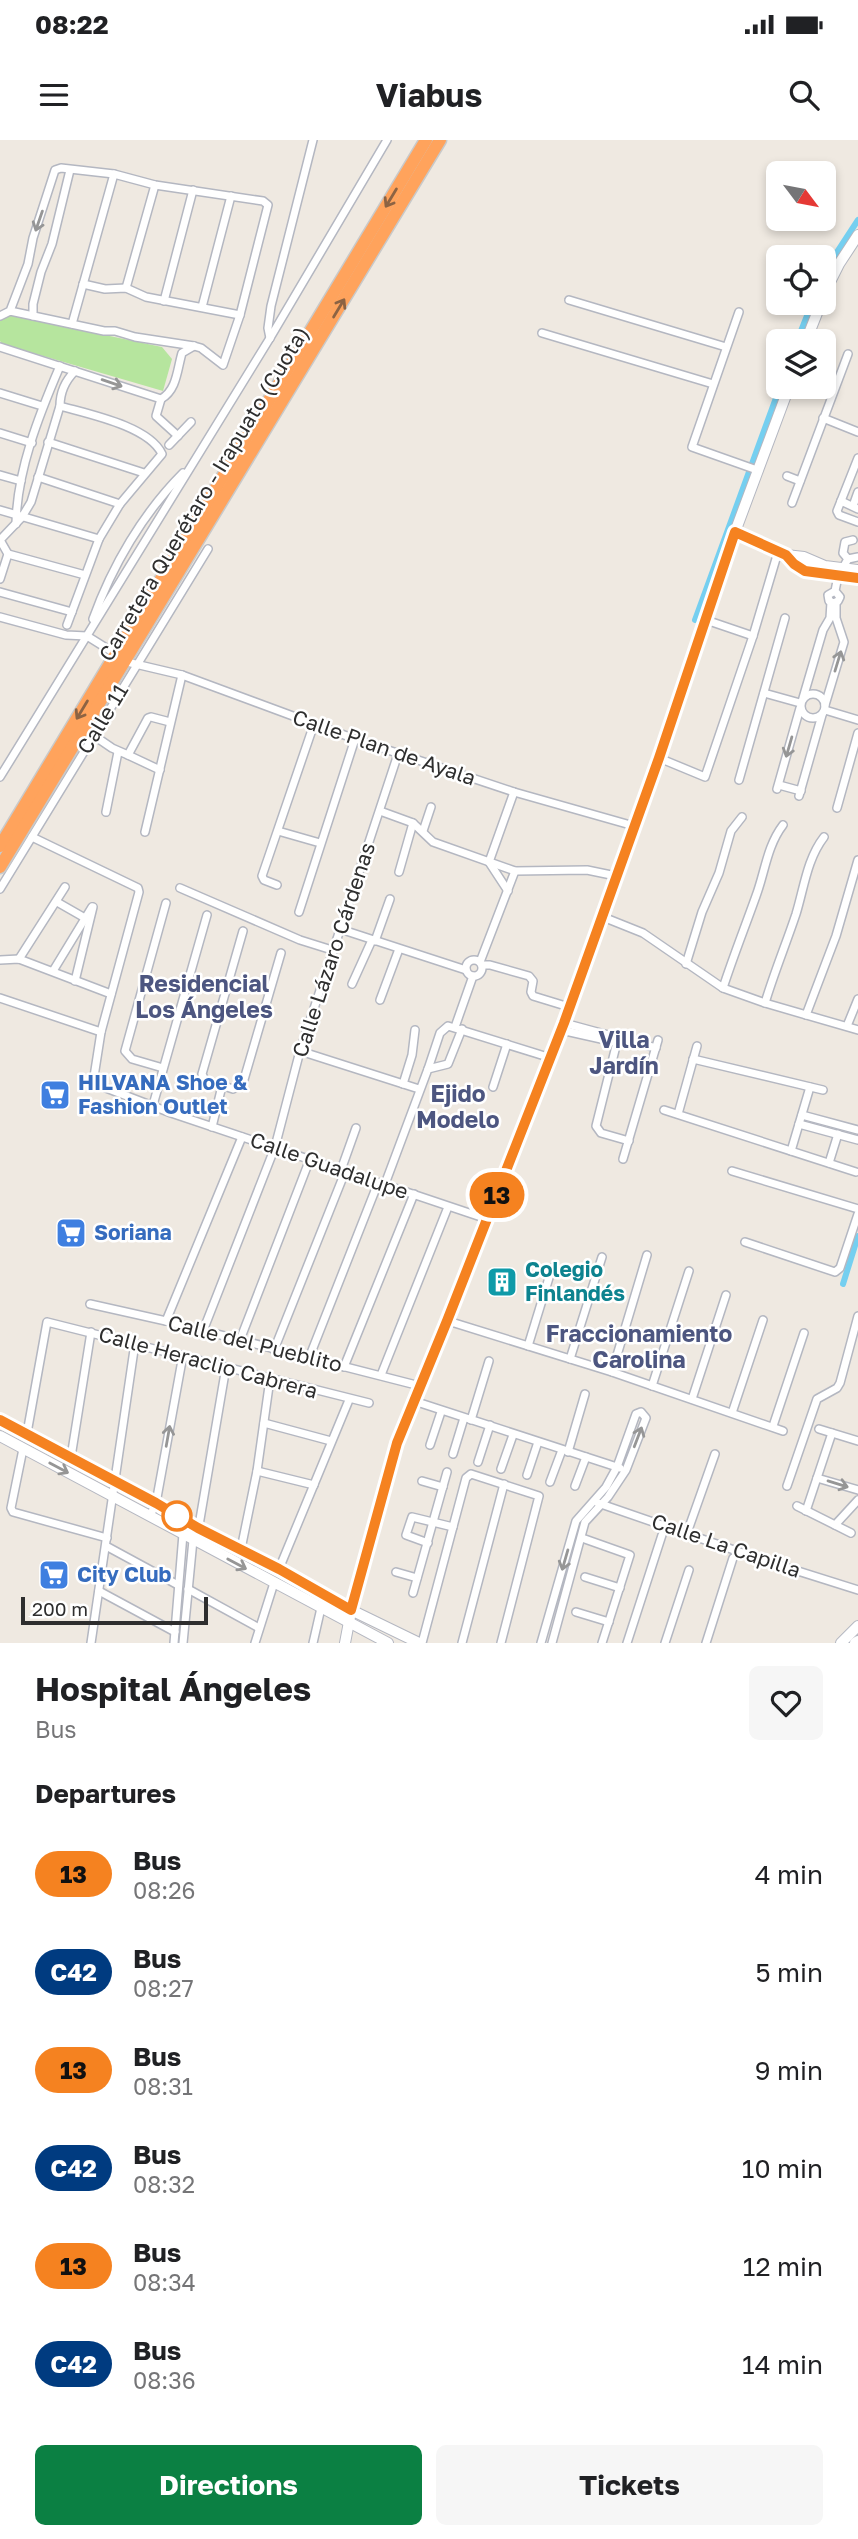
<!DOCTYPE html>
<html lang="en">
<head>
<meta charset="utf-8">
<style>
  :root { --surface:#fff; --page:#f6f6f6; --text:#202124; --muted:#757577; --accent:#0b8043 }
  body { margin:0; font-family:"Golos Text",sans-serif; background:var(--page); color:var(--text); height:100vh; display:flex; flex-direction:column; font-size:26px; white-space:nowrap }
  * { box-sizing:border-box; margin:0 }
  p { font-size:23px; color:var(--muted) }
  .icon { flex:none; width:38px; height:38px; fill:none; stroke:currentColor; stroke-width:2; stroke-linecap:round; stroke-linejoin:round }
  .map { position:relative; height:1503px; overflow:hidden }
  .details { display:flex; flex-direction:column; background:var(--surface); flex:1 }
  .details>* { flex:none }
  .badge { padding:0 14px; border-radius:23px; font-size:24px; line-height:46px }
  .needle { width:46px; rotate:122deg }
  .controls { position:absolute; left:766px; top:21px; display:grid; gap:14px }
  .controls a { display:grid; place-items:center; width:70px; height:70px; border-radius:10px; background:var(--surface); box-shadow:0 4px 10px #0003; font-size:35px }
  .scale { position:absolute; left:21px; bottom:18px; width:187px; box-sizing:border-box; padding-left:7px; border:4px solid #2e2e2e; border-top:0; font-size:19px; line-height:24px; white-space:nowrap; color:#2e2e2e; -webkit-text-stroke:5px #fff; paint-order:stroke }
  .map>.badge { position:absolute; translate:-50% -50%; box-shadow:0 0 0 4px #fff }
  h2 { padding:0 35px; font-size:26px; line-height:63px }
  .round { display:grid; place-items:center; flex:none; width:74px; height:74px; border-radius:10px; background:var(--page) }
  .summary { display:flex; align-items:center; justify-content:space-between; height:119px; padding:0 35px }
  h1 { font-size:33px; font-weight:700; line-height:52px }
  .cta { display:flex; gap:14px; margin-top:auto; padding:14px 35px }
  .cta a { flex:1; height:80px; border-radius:10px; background:var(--accent); color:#fff; font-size:28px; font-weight:700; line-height:80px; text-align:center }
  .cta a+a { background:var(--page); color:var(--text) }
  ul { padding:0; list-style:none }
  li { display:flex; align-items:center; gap:21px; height:98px; padding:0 35px }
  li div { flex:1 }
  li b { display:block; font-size:26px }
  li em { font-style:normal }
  li .badge { min-width:77px; font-weight:700; text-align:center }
  .status { display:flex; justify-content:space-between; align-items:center; height:49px; padding:0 35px; background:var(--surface); direction:ltr }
  .status svg { height:19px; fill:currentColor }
  header { display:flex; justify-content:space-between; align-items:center; height:91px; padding:0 35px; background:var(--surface); font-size:32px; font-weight:700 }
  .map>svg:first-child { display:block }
  .green { fill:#b6e59e }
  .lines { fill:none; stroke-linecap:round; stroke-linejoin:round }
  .canal { stroke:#75cff0; stroke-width:6 }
  .street-casing { stroke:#b4b7c1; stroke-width:10 }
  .secondary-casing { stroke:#b4b7c1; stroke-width:12 }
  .highway-casing { stroke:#c9c9c9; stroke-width:15 }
  .street { stroke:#fff; stroke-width:7 }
  .secondary { stroke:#fff; stroke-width:10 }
  .highway { stroke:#ffa35c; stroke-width:12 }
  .oneway { stroke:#8c6343 }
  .oneway2 { stroke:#969696 }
  .line-casing { stroke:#fff; stroke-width:16 }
  .line { stroke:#f58220; stroke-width:10 }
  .stop-dot { fill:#fff; stroke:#f58220; stroke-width:3.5 }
  .labels { text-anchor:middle; stroke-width:5; stroke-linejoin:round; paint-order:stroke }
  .street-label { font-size:21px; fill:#2e2e2e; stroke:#fff }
  .shop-label { font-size:21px; font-weight:bold; fill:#366cbe; stroke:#fff; text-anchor:start }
  .culture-label { font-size:21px; font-weight:bold; fill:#0d838f; stroke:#fff; text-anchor:start }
  .neighbourhood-label { font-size:23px; font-weight:bold; fill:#4d5680; stroke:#fff }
</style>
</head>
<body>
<div class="status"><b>08:22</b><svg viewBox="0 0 49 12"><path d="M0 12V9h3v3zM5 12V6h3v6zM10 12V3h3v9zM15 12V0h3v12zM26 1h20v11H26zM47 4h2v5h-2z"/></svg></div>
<header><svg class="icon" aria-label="menu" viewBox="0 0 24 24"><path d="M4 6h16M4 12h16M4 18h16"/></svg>Viabus<svg class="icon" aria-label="search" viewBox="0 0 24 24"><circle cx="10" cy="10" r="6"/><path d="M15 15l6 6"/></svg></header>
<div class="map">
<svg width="858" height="1503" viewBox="0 0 858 1503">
  <rect width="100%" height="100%" fill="#efe9e1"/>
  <path class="green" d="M10,175L162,207L172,219L163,251L2,204L0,201V180Z"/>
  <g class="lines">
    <g class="canal">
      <path d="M824,132L858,80"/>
      <path d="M797,201L812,163"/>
      <path d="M695,480L780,247"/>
      <path d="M843,1144L858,1096"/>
    </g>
    <g class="street-casing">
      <g id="street">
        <path d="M83,144L105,149L126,148L146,157L240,175"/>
        <path d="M126,148L155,45"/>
        <path d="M569,160L726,207"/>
        <path d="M164,161L193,50"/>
        <path d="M202,167L231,56"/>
        <path d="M739,172L692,307L757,330"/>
        <path d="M0,176L10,171L104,191H115L135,197L194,206L201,208L223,225L240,175L268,65L263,61L155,45L114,34L61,28L55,30L33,98L28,124L10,171"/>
        <path d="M33,176V164L41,132L52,104L70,30"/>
        <path d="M72,184L114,34"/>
        <path d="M542,193L713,244"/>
        <path d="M270,198L268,188L271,166L313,0"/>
        <path d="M0,207L161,259C177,250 177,230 182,213L194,206"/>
        <path d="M0,253L42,266"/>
        <path d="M161,259L156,276L178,296"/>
        <path d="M60,266C88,274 149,286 162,314L120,364L99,399L67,485"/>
        <path d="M823,278L858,292"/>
        <path d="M0,293L32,303"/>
        <path d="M48,302L144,333"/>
        <path d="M169,305L191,282"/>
        <path d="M858,318L837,371L839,375L858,382"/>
        <path d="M0,335L21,341"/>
        <path d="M787,336L800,341"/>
        <path d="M38,337L120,364"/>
        <path d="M841,361L858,369"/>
        <path d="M792,363L848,214"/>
        <path d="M853,366L858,352"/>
        <path d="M0,370L99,399"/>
        <path d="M16,384C17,330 39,275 60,226"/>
        <path d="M853,400L845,402L843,413L848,419L858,417"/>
        <path d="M8,414L85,435"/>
        <path d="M0,439L8,414L0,400L22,377L31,362L60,266C60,252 65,241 75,231"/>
        <path d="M835,451L840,457L838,461L834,463L829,461L828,455L835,451L838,436L848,419"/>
        <path d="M0,452L72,472"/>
        <path d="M0,477L66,495L87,496L111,511"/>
        <path d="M93,479C112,426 143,373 183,333"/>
        <path d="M706,480L753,496"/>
        <path d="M131,523L182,535L355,599L514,652L634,686"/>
        <path d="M764,553L800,563"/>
        <circle cx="813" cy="566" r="12"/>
        <path d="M803,558L823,490L830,478L831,462"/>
        <path d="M825,565L844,502L836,478V463"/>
        <path d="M825,570L858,580"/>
        <path d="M93,595L112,608L128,615L148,578L151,577L170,582"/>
        <path d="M128,615L160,630"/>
        <path d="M659,618L705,637L753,496L778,412"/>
        <path d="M0,637L270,198L387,0"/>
        <path d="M739,640L785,478"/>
        <path d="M779,645L801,651"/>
        <path d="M777,649L800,568"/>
        <path d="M799,656L822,575"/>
        <path d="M837,668L858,593"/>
        <path d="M380,671L413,683L433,702L515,731L587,730L616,736"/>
        <path d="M106,672L118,612"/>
        <path d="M278,691L320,703"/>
        <path d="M423,691L431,667"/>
        <path d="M145,692L182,535"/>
        <path d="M32,697L138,748L139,752L101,892L93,943L171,973L487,1079"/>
        <path d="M399,732L413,683"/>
        <path d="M277,745L264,740L262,736L314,584"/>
        <path d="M180,748L300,800L332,810"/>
        <path d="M0,749L208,409"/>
        <path d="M508,751L489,722L514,652"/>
        <path d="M57,762L85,778"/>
        <path d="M299,772L355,599"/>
        <path d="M603,777L643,793L723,848L765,863L858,890"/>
        <path d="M340,789L466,830"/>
        <path d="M243,791L202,934L205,940L233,949L243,943L281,813"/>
        <path d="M375,801L390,759"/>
        <path d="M19,819L65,747"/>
        <circle cx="474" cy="828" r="8"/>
        <path d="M0,820L19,819L111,854"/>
        <path d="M480,822L515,731"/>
        <path d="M686,824L702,772L719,733L731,691L742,677"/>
        <path d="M482,825H490L529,836L533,841L531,852L533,856L569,867"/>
        <path d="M53,831L92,767"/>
        <path d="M75,841L93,767"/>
        <path d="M352,844L372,800"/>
        <path d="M723,848C733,817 745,787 756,756C765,732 767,706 783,685"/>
        <path d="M0,858L101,892"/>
        <path d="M380,860L399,809"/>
        <path d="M765,863C774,833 786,804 796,774C804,748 807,719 824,697"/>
        <path d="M806,875L836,796L858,720"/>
        <path d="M564,883L656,908"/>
        <path d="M847,886L858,859"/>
        <path d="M455,887L473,836"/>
        <path d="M561,890L619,903"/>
        <path d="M618,898L596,986L601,993L629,1001"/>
        <path d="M300,911L419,949"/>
        <path d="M693,919L823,950"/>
        <path d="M163,928L132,919L125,911L166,763"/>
        <path d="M428,929L440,893L448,886L551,918"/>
        <path d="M403,944L412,915L415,890"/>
        <path d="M493,947L507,904"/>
        <path d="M153,965L207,775"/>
        <path d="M664,970L856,1032"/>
        <path d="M678,974L697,906"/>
        <path d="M802,975L858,990"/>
        <path d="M799,984L858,1000"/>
        <path d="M212,987L222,946"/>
        <path d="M791,1011L810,947"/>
        <path d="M623,1019L658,900"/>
        <path d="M829,1023L838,994"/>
        <path d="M341,1030L356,988"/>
        <path d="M732,1031L858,1069"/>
        <path d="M385,1044L428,929L448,924L462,889"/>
        <path d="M745,1102L835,1132L840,1128L858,1074"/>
        <path d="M90,1164L166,1181L420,1246"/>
        <path d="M166,1181L242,997"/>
        <path d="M448,1181L612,1232L783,1291"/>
        <path d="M203,1191L275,1007L300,911L398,614"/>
        <path d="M240,1200L310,1019"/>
        <path d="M528,1206L552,1128"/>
        <path d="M274,1210L345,1032"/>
        <path d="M309,1218L378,1043"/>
        <path d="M570,1219L602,1117"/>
        <path d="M344,1227L414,1054"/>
        <path d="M612,1232L647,1115"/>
        <path d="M381,1235L448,1067"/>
        <path d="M652,1246L689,1131"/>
        <path d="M692,1259L726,1155"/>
        <path d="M414,1261L620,1328"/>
        <path d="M732,1273L763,1180"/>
        <path d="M471,1280L489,1221"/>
        <path d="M264,1283L331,1301"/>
        <path d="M773,1286L804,1193"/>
        <path d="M819,1289L858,1301"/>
        <path d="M27,1293L47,1182L369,1263"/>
        <path d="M430,1305L441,1272"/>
        <path d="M23,1309L11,1368L13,1372L107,1398"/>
        <path d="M568,1312L585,1254"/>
        <path d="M453,1314L464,1278"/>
        <path d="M71,1317L91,1192"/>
        <path d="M478,1322L490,1285"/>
        <path d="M501,1329L513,1295"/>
        <path d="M257,1331L314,1345"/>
        <path d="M527,1335L538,1302"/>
        <path d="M817,1338L858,1350"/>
        <path d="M422,1341L443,1347"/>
        <path d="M550,1342L562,1310"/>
        <path d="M575,1346L586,1317"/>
        <path d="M787,1346L817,1259L837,1248L840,1243L858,1176"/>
        <path d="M598,1363L763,1420L858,1450"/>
        <path d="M797,1366L851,1393"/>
        <path d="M806,1371L832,1293"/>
        <path d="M150,1376L156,1363L183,1215"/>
        <path d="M835,1385L858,1360"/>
        <path d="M198,1391L226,1227"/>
        <path d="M687,1393L715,1314"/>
        <path d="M582,1398L630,1415L602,1503"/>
        <path d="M428,1403L406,1395L412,1377L453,1387"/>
        <path d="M106,1406L178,1445"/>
        <path d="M241,1409L257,1331L270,1239"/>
        <path d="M279,1429L349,1260"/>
        <path d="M396,1432L417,1438"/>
        <path d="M585,1437L620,1448"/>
        <path d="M188,1449L259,1488"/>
        <path d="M99,1451L175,1492"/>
        <path d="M413,1453L447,1332"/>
        <path d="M576,1472L609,1482"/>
        <path d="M91,1503L135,1203"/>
        <path d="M174,1503L183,1394"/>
        <path d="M183,1503L193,1400"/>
        <path d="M255,1503L274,1443"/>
        <path d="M313,1503L321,1468"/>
        <path d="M422,1503L466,1338L471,1334L539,1356L501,1503"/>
        <path d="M462,1503L504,1344"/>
        <path d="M541,1503L576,1381L606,1347L617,1327L636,1274L641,1272L646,1278L626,1330L608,1357L585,1382L552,1503"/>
        <path d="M627,1503L662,1395"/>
        <path d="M665,1503L689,1430"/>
        <path d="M706,1503L733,1418"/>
      </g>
    </g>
    <g class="secondary-casing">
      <g id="secondary">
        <path d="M824,154L839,124L858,95"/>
        <path d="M806,201L821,163"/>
        <path d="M735,392L786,415L794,424L805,431L858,438"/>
        <path d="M786,415L804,417L825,426L858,430"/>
        <path d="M0,1280L156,1363L198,1389L279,1429L351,1470L419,1503"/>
        <path d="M0,1296L388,1503"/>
        <path d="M345,1503L352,1466L397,1303L448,1181L564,883L659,618L735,392L789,247"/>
        <path d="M841,1503L858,1486"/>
        <path d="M855,1503L858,1501"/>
      </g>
    </g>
    <g class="highway-casing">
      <g id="highway">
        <path d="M0,706L426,0"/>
        <path d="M0,727L440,0"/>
      </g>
    </g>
    <use href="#street" class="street"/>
    <use href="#secondary" class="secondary"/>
    <use href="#highway" class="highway"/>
  </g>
  <defs><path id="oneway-shaft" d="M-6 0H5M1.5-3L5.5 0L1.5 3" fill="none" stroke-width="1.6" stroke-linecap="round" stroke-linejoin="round" transform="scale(1.75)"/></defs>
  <g class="oneway">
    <use href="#oneway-shaft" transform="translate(391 58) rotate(121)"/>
    <use href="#oneway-shaft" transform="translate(339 168) rotate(-59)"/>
    <use href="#oneway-shaft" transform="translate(82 570) rotate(121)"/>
  </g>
  <g class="oneway2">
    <use href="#oneway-shaft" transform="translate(39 81) rotate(109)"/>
    <use href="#oneway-shaft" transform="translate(112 243) rotate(19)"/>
    <use href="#oneway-shaft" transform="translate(838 521) rotate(-73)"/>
    <use href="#oneway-shaft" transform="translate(789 607) rotate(106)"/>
    <use href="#oneway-shaft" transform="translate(168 1296) rotate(-80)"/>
    <use href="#oneway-shaft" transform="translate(638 1297) rotate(-69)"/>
    <use href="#oneway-shaft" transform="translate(59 1328) rotate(28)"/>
    <use href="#oneway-shaft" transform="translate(838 1344) rotate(17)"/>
    <use href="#oneway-shaft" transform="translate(565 1420) rotate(106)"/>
    <use href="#oneway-shaft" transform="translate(237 1424) rotate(28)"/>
  </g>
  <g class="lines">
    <g class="line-casing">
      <path id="line" d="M0,1280L156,1363L198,1388L279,1429L351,1470L397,1303L447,1181L564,883L659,618L735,392L786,415L794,424L805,431L858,438"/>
    </g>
    <use href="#line" class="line"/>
  </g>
  <defs>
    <g id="supermarket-square" transform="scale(1.575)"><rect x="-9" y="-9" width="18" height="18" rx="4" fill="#3f7fe0" stroke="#fff"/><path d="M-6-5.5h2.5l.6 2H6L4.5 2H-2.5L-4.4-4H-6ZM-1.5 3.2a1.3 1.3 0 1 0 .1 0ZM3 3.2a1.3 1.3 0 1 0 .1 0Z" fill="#fff"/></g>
    <g id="building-square" transform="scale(1.575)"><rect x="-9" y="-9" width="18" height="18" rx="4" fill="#0f9aa8" stroke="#fff"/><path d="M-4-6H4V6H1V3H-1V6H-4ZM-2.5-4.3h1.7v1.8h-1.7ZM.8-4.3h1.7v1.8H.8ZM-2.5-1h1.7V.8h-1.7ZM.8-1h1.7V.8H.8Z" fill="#fff"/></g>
  </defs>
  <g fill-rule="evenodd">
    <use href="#supermarket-square" x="55" y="955"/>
    <use href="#supermarket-square" x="71" y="1093"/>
    <use href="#building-square" x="502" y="1142"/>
    <use href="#supermarket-square" x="54" y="1435"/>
  </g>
  <circle class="stop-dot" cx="177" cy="1376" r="14"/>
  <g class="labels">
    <g class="street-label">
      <text transform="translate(204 354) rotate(-59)" y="7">Carretera Querétaro - Irapuato (Cuota)</text>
      <text transform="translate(103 579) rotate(-59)" y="7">Calle 11</text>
      <text transform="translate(384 608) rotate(19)" y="7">Calle Plan de Ayala</text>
      <text transform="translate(334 810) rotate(-72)" y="7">Calle Lázaro Cárdenas</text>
      <text transform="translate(329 1026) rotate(19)" y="7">Calle Guadalupe</text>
      <text transform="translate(255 1204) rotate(14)" y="7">Calle del Pueblito</text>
      <text transform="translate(208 1223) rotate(15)" y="7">Calle Heraclio Cabrera</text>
      <text transform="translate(726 1406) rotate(19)" y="7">Calle La Capilla</text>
    </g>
    <g class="shop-label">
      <text x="78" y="950">HILVANA Shoe &amp;<tspan x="78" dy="24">Fashion Outlet</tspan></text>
      <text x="94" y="1100">Soriana</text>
      <text x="77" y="1442">City Club</text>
    </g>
    <g class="culture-label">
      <text x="525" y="1137">Colegio<tspan x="525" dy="24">Finlandés</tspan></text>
    </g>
    <g class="neighbourhood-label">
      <text x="204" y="852">Residencial<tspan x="204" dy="26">Los Ángeles</tspan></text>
      <text x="624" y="908">Villa<tspan x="624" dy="26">Jardín</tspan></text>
      <text x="458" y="962">Ejido<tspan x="458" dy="26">Modelo</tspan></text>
      <text x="639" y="1202">Fraccionamiento<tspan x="639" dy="26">Carolina</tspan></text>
    </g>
  </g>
</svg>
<div class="controls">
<a><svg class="needle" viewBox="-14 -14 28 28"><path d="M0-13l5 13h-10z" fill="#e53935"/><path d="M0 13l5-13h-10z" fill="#757577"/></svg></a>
<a><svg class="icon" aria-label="locate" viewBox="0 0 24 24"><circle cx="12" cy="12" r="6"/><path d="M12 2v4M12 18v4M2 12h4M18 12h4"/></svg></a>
<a><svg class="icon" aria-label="layers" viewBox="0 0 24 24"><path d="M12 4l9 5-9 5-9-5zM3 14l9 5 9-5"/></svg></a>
</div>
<div class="scale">200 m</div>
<b class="badge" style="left:497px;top:1055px;background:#f58220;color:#111">13</b>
</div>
<section class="details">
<div class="summary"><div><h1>Hospital Ángeles</h1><p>Bus</p></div><a class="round"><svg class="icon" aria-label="heart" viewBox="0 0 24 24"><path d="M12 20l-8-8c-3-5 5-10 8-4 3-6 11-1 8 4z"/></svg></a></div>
<h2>Departures</h2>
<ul>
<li><span class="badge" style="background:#f58220;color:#111">13</span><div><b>Bus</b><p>08:26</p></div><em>4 min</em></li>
<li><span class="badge" style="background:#003b80;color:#fff">C42</span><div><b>Bus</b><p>08:27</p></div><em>5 min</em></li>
<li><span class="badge" style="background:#f58220;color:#111">13</span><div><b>Bus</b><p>08:31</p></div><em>9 min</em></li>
<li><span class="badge" style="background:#003b80;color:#fff">C42</span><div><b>Bus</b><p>08:32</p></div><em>10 min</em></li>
<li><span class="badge" style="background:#f58220;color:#111">13</span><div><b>Bus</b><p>08:34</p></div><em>12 min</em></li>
<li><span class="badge" style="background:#003b80;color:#fff">C42</span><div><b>Bus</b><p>08:36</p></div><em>14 min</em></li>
</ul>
<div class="cta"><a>Directions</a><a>Tickets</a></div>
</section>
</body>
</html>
